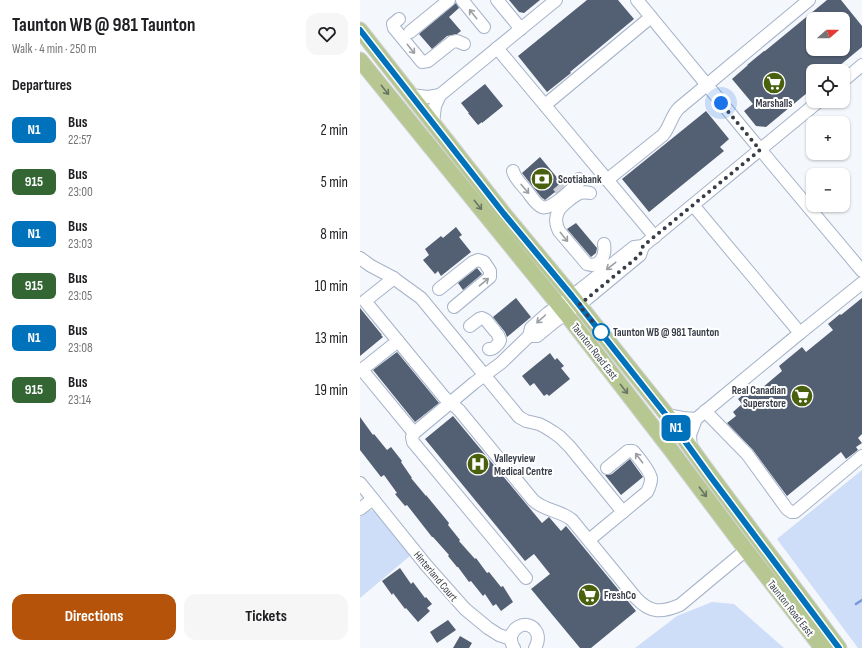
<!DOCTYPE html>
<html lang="en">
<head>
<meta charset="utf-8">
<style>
  :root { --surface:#fff; --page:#f6f6f6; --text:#202124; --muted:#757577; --accent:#b45309 }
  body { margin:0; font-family:"Sofia Sans Condensed",sans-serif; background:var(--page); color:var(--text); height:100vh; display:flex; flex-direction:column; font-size:15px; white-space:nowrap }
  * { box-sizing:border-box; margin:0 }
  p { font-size:13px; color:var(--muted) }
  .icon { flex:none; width:22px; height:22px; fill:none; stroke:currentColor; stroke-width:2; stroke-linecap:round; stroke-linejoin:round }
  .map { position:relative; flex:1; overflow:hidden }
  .sheet { display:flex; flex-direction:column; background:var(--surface); width:360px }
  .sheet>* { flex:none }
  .badge { padding:0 8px; border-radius:6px; font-size:14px; line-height:26px }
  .needle { width:26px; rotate:69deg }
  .controls { position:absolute; left:446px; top:12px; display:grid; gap:8px }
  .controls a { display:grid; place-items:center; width:44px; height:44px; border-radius:8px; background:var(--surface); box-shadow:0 1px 3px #0004; font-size:20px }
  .you { position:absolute; width:20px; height:20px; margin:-10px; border:3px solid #fff; border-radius:50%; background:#1a73e8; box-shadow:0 0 0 6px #1a73e833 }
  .map>.badge { position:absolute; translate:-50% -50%; box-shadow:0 0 0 2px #fff }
  h2 { padding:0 12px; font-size:15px; line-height:36px }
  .round { display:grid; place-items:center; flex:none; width:42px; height:42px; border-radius:12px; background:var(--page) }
  .overview { display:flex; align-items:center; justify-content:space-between; height:68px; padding:0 12px }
  h1 { font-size:19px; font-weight:700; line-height:30px }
  .action { display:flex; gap:8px; margin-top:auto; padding:8px 12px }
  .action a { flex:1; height:46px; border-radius:12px; background:var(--accent); color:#fff; font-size:16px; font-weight:700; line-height:46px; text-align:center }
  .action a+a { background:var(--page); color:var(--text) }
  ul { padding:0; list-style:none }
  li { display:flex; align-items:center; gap:12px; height:52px; padding:0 12px }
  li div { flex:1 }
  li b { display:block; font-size:15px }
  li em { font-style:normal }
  li .badge { min-width:44px; font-weight:700; text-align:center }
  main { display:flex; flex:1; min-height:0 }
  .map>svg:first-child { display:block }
  .green { fill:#cedef8 }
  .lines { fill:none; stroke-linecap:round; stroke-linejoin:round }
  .stream { stroke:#7599db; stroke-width:2.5 }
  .building { fill:#535f72; fill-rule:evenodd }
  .minor-tunnel { stroke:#ced2d8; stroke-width:12; stroke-dasharray:12 6; stroke-linecap:butt }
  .minor-casing { stroke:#a6b3c9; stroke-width:14 }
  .major-casing { stroke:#d3d4d6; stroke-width:17 }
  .minor { stroke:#fff; stroke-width:12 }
  .major { stroke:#b6c792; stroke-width:15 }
  .oneway { stroke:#9b9ea2 }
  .oneway2 { stroke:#6a7464 }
  .line-casing { stroke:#fff; stroke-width:9 }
  .line { stroke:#0072bc; stroke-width:6 }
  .walk { stroke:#373c46; stroke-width:4; stroke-dasharray:0 7.2 }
  .stop-dot { fill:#fff; stroke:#0072bc; stroke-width:2 }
  .labels { text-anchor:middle; stroke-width:4; stroke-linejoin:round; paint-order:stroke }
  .poi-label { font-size:11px; font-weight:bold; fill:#373c46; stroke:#fff; text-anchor:start }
  .stop-label { font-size:11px; font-weight:bold; fill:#373c46; stroke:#fff; text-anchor:start }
  .street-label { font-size:11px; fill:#373c46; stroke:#fff }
</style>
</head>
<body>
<main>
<section class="sheet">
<div class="overview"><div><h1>Taunton WB @ 981 Taunton</h1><p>Walk · 4 min · 250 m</p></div><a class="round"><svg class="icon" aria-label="heart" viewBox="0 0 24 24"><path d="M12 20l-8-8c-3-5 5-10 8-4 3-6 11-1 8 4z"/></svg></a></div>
<h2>Departures</h2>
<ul>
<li><span class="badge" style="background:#0072bc;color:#fff">N1</span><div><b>Bus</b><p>22:57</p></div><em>2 min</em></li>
<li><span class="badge" style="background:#363;color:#fff">915</span><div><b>Bus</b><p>23:00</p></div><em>5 min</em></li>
<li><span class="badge" style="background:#0072bc;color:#fff">N1</span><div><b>Bus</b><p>23:03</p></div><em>8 min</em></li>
<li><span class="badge" style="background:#363;color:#fff">915</span><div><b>Bus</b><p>23:05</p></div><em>10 min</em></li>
<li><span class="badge" style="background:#0072bc;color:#fff">N1</span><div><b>Bus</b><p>23:08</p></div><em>13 min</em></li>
<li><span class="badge" style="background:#363;color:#fff">915</span><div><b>Bus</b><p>23:14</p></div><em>19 min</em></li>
</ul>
<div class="action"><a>Directions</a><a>Tickets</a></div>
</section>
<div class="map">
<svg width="502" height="648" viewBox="0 0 502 648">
  <rect width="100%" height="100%" fill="#f4f7fc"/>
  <g class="green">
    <path d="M502,470V648H498L417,539Z"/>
    <path d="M11,510L16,512L51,555L0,598V517L7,511Z"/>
    <path d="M352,602L374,604L424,648H275L317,616Z"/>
  </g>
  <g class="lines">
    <path class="stream" d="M496,604L502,600"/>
  </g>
  <g class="building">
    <path d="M149,0H180L164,13L159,12Z"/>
    <path d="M227,0H258L274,19L221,63L210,72L211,73L187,92L158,56Z"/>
    <path d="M467,0H481L502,26V47L473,71H453V88L406,127L396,126L384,111L393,104L372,79L388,65H387L404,51H405ZM453,19H483V49H453Z"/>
    <path d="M96,3L99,8L89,17L101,31L97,34L87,36L72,49L59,34Z"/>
    <path d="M125,84L143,106L122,123V122L118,125L108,113H109L101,103Z"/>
    <path d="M346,111L369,139L360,147L364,151L289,212L262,179Z"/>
    <path d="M180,157L204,186L196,193L195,192L185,200L181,197L162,173Z"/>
    <path d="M216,223L237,248L236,253L231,257L207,229Z"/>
    <path d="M96,227L102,235L99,237L111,252L81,276L78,271L75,274L63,260L69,255L65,249L81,236L83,238Z"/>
    <path d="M117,268L122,274L103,290L98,283Z"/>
    <path d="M156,298L171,317L147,337L145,332L133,317Z"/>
    <path d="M502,298V434L498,438L502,443L496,447L498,450L486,459L481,452L427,496L393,450L367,423L376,416L373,412L382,404L378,399L392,387L396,393L422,371L419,366L442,347L446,352L473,330L468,324L480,314L481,315Z"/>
    <path d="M0,308L22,335H21L23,337L0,356Z"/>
    <path d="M37,352L79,403L55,422L13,370Z"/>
    <path d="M190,353L195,360L197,358L204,366L201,368L210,379L189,396L187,394L184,396L174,383L170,386L162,376Z"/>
    <path d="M93,416L182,523L189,517L201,531L206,526L276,611L231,648H220L171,589L190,574L174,554L165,561L65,439Z"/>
    <path d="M0,417L13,435L14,434L27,450L31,447L42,461L41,462L52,478H51L66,496V495L89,523L88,525L100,540L99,541L115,559L116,558L127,573L129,572L141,587L143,586L153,602L141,611L136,604L133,606L125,594L123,596L111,581L109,582L98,567H97L88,556L89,555L73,537H72L47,505L45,506L35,494L37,493L24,475L21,477L0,450Z"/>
    <path d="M270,459L283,477L261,495L245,475H249L252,474Z"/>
    <path d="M40,568L51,584L53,582L65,598L66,597L72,604L67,608L70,611L58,622L46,608L45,609L33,593L32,595L22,581Z"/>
    <path d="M88,620L96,630L77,643L70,632Z"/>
    <path d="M100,636L112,643L109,648H93Z"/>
  </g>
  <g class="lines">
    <path class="minor-tunnel" d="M197,194L205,187"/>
    <g class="minor-casing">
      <g id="minor">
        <path d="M102,0L124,27"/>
        <path d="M137,0L161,29"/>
        <path d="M277,0L389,136L502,271"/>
        <path d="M39,19L33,24L34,28L62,62L68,61L92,42L97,41L104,44"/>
        <path d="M50,32L89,0"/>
        <path d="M137,48L295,237"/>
        <path d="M483,81L502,65"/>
        <path d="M51,95L68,97L80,95"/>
        <path d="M185,105L291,17"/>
        <path d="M73,123L75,106L80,95L196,0"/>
        <path d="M153,171C155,179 162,185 167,191C171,196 176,205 182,207C191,211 213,188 219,182V179"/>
        <path d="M247,180L303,135C310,127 311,116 319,108L449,0"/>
        <path d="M230,193C226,192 224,192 220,193C215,195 200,206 198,212C195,218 196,225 199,231L227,264C240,268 246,256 244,244"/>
        <path d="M0,258L11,266L32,277L61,298L159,417L166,421L179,424L185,427L193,432L200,437L210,447L263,512"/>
        <path d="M34,278L5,301L84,397L99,410L173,500C184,511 200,510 212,520L276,598C290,613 301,613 320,605L386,550"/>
        <path d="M79,289L113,262L118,260L124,262L130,271V277L94,307"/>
        <path d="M110,326L119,319L122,318L126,320L135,331"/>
        <path d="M440,333L502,283"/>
        <path d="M169,336H177L194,322L228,298L280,255L283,246"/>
        <path d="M38,341L4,368L3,371L54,433"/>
        <path d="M129,349C133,350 139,344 140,340L138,335"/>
        <path d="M345,411L387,454L427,509L431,512H435L502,456"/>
        <path d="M307,415L323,418L336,419"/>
        <path d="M331,450L330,435L336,419L440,333L333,205"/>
        <path d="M0,483L66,565L105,609L128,628L139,635L151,639"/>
        <path d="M0,509L13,499"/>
        <path d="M229,540L287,492C289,488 291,484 291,479C291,472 278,457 273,451H268L247,468"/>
        <path d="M166,578L53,442L52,437L54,433L114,383L141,363L169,336L171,328L188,313L221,289L274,247L283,246L459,101"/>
        <path d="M154,648C142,630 169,615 177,633C179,639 178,643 175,648"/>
      </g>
    </g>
    <g class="major-casing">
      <g id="major">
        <path d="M0,30L144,214L212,296L307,415L351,476L479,648"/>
        <path d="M0,60L206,314L311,450L386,550L462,648"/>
      </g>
    </g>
    <use href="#minor" class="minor"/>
    <use href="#major" class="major"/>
  </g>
  <defs><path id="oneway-shaft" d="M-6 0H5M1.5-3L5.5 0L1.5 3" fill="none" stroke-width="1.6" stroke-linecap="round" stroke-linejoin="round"/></defs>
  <g class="oneway">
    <use href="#oneway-shaft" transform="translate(113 14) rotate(-129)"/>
    <use href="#oneway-shaft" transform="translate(51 49) rotate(51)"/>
    <use href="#oneway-shaft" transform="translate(165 189) rotate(50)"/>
    <use href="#oneway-shaft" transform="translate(204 237) rotate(51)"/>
    <use href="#oneway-shaft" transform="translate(251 266) rotate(142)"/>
    <use href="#oneway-shaft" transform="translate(124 282) rotate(-40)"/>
    <use href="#oneway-shaft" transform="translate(181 319) rotate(138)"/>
    <use href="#oneway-shaft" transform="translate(279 458) rotate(-127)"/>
  </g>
  <g class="oneway2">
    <use href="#oneway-shaft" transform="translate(25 90) rotate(51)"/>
    <use href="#oneway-shaft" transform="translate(118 205) rotate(51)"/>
    <use href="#oneway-shaft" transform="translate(264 389) rotate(52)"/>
    <use href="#oneway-shaft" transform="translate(343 492) rotate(53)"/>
  </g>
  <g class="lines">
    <g class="line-casing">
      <path id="line" d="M0,30L144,214L212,296L306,415L350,476L479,648"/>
    </g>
    <use href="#line" class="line"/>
    <path class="walk" d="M241,332L219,305L280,255L283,246L400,150L361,103"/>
  </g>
  <defs>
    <g id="supermarket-disc" transform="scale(1.15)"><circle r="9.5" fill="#49600d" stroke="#fff"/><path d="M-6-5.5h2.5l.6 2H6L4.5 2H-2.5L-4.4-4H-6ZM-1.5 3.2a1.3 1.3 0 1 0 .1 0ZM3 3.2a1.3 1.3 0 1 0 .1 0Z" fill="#fff"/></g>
    <g id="bank-disc" transform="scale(1.15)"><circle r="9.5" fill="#49600d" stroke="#fff"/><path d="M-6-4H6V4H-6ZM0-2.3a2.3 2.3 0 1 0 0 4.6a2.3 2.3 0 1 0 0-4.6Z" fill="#fff"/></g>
    <g id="hospital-disc" transform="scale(1.15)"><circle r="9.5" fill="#49600d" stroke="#fff"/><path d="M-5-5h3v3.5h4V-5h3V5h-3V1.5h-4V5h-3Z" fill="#fff"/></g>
  </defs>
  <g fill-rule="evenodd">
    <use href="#supermarket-disc" x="414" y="83"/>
    <use href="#bank-disc" x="182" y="179"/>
    <use href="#supermarket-disc" x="442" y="396"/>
    <use href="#hospital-disc" x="118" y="464"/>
    <use href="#supermarket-disc" x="229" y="595"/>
  </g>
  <circle class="stop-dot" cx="241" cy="332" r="8"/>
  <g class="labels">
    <g class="poi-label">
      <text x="414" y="107" text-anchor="middle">Marshalls</text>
      <text x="198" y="183">Scotiabank</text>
      <text x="426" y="394" text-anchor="end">Real Canadian<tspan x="426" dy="13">Superstore</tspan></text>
      <text x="134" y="462">Valleyview<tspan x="134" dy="13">Medical Centre</tspan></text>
      <text x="244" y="599">FreshCo</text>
    </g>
    <g class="stop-label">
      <text x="253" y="336">Taunton WB @ 981 Taunton</text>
    </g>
    <g class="street-label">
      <text transform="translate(235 351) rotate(52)" y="4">Taunton Road East</text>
      <text transform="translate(76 576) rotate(50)" y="4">Hinterland Court</text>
      <text transform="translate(431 608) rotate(52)" y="4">Taunton Road East</text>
    </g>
  </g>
</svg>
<div class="controls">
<a><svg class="needle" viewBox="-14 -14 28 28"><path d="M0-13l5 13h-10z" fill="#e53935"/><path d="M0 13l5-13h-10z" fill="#757577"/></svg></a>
<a><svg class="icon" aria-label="locate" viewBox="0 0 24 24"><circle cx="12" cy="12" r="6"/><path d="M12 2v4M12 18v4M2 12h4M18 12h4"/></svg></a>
<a>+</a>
<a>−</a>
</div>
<div class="you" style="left:361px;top:103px"></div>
<b class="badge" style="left:316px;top:428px;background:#0072bc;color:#fff">N1</b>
</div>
</main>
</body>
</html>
